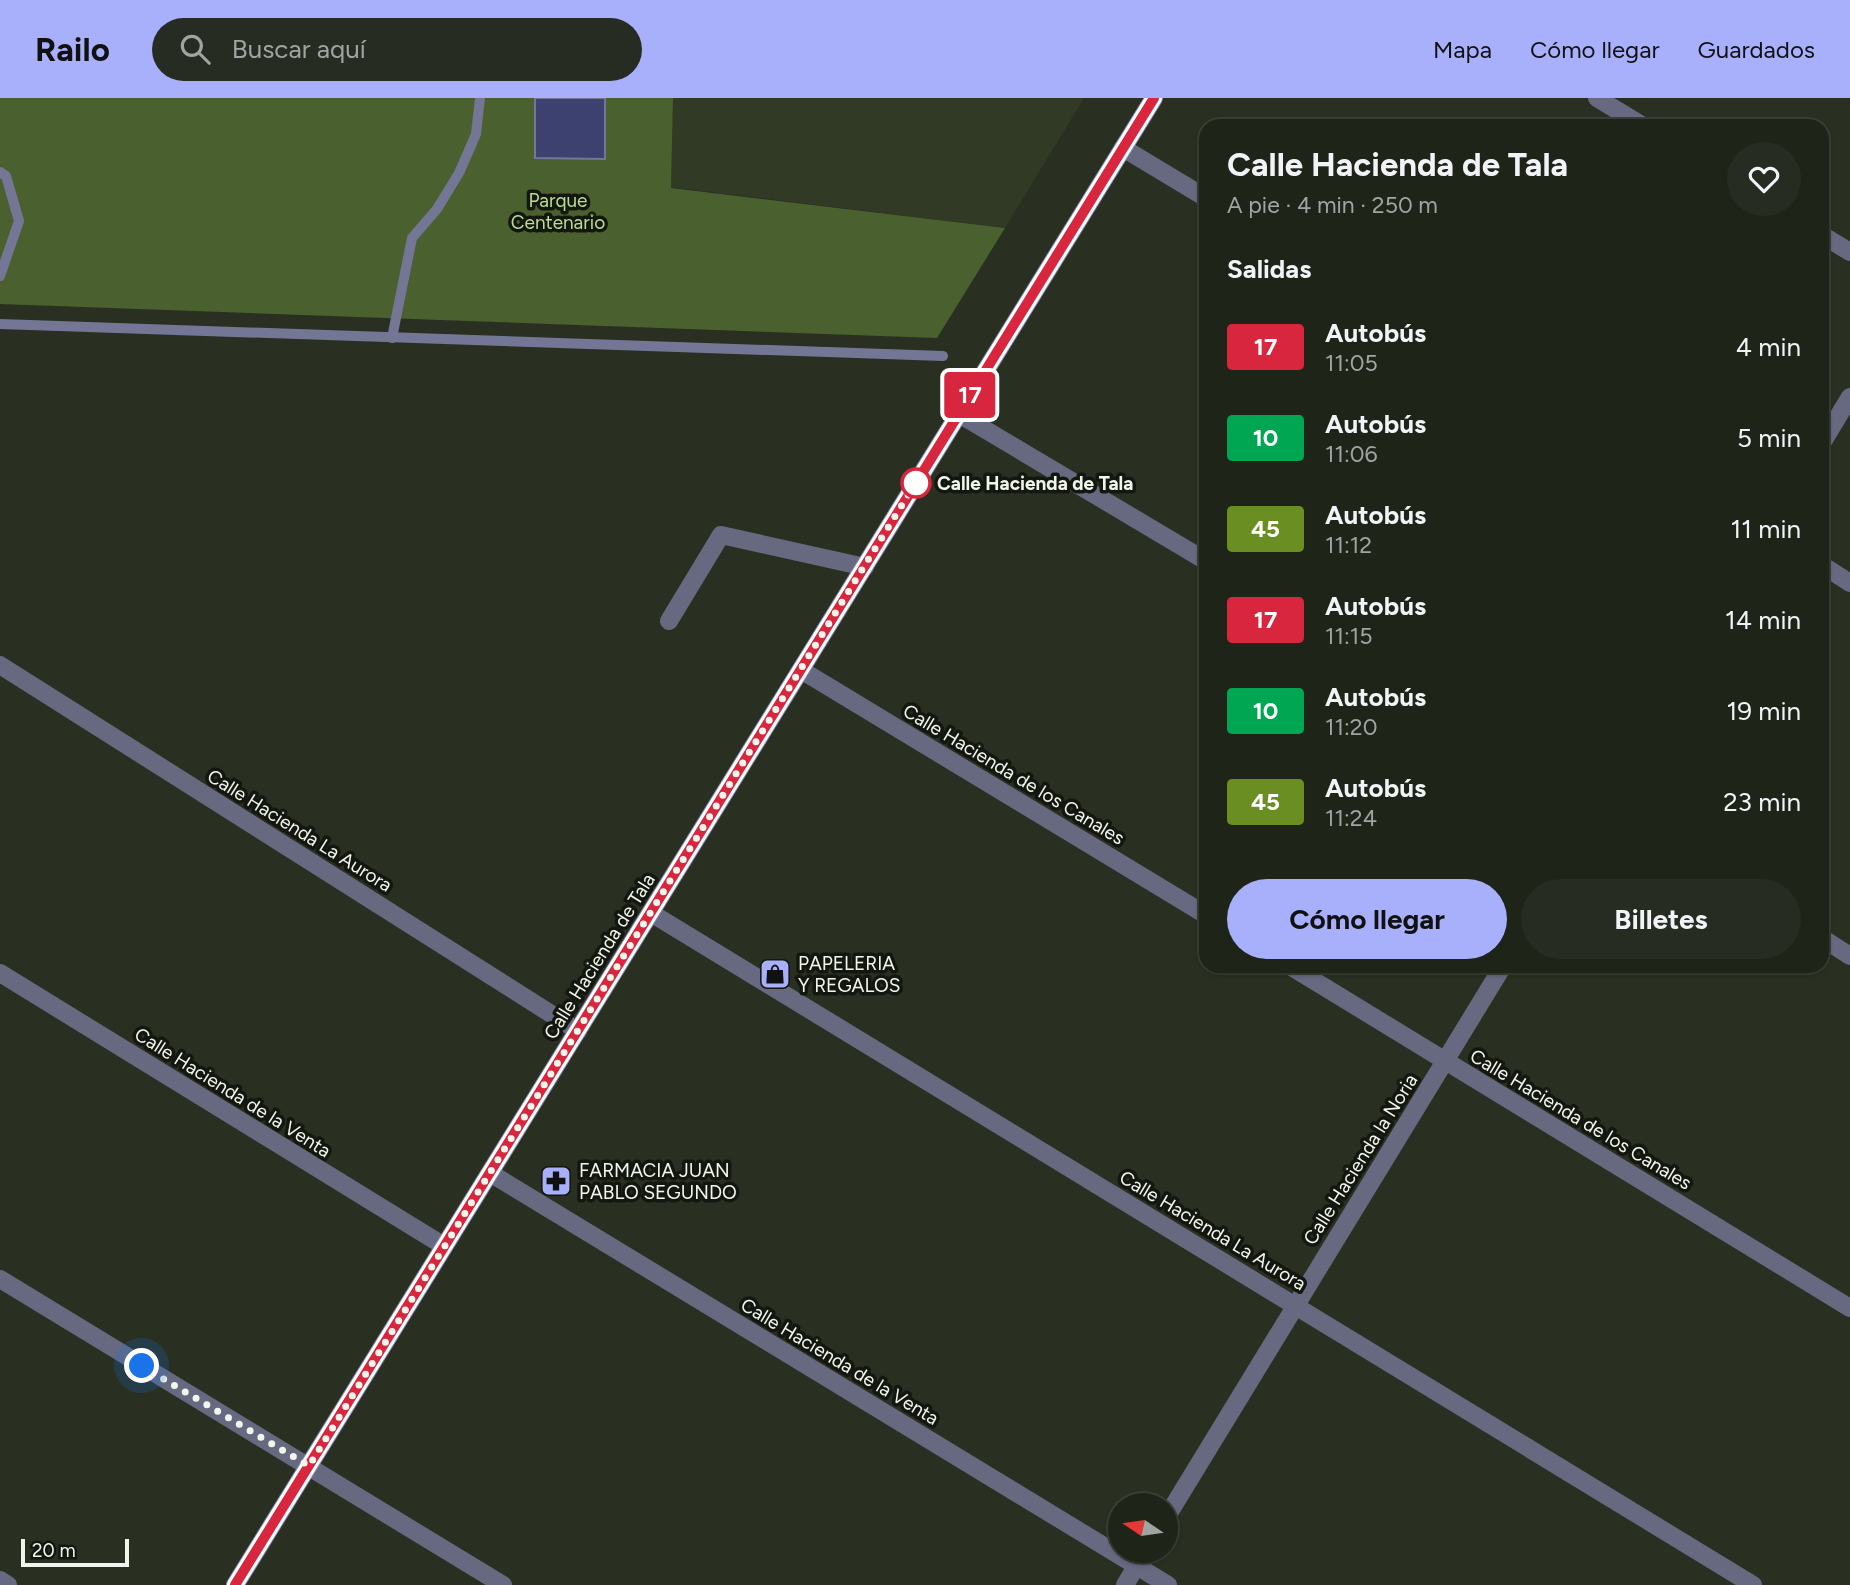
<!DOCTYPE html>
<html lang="es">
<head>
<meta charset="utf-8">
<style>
  :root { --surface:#1f2419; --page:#272c22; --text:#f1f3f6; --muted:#a1a4a2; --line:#3c4138; --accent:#a8b0fc }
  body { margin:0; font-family:Figtree,sans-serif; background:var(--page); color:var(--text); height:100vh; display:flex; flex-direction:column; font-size:26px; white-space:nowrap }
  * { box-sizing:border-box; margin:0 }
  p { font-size:23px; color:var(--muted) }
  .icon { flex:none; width:38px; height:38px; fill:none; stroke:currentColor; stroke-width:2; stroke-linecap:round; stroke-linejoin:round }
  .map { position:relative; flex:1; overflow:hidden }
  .side { position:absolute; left:1199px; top:21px; width:630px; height:854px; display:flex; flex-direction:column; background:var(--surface); border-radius:21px; box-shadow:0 2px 5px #0004,0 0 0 2px var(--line) }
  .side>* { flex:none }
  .badge { padding:0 14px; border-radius:5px; font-size:24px; line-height:46px }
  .needle { width:46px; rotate:283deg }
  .tools { position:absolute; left:1108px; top:1395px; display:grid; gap:14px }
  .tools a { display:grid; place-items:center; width:70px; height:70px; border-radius:50%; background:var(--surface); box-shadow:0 2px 5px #0004,0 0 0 2px var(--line); font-size:35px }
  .scale { position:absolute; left:21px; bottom:18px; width:108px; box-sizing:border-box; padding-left:7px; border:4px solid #f1f6ec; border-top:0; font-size:19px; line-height:24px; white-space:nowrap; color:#f1f6ec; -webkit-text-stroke:5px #131710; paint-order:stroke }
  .you { position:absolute; width:35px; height:35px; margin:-18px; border:5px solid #fff; border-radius:50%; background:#1a73e8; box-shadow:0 0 0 10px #1a73e833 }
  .map>.badge { position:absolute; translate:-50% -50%; box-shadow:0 0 0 4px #fff }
  h2 { padding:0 28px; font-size:26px; line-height:63px }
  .round { display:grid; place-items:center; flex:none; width:74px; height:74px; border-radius:37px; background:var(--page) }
  .summary { display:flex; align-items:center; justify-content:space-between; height:119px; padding:0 28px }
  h1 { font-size:33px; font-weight:700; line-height:52px }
  .button { display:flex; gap:14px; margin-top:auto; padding:14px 28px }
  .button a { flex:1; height:80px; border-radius:42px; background:var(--accent); color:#111; font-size:28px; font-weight:700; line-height:80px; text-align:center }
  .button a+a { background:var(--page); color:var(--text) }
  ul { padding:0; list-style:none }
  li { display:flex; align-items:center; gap:21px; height:91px; padding:0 28px }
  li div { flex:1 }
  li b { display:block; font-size:26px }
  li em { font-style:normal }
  li .badge { min-width:77px; font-weight:700; text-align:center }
  header { display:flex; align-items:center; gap:42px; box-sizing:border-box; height:98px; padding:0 35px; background:var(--accent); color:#111 }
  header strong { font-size:33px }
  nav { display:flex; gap:38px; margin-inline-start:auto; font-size:24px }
  .search { width:490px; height:63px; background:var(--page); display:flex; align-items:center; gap:18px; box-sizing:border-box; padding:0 24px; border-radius:38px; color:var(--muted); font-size:26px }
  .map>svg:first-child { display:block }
  .built { fill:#303a25 }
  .green { fill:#4a602f }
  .water { fill:#3d4170; stroke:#737795; stroke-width:2 }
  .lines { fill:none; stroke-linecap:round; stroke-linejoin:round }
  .stream { stroke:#737795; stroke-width:10 }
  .lane { stroke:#666980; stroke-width:18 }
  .street { stroke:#666980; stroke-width:18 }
  .secondary { stroke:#868baf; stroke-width:18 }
  .line-casing { stroke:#fff; stroke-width:16 }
  .line { stroke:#d7263d; stroke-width:10 }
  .walk { stroke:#f1f6ec; stroke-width:7; stroke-dasharray:0 12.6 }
  .stop-dot { fill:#fff; stroke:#d7263d; stroke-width:3.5 }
  .labels { text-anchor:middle; stroke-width:7; stroke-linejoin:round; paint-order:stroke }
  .park-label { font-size:19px; fill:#bbdf91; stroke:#131710 }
  .stop-label { font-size:19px; font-weight:bold; fill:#f1f6ec; stroke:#131710; text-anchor:start }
  .street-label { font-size:19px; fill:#f1f6ec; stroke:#131710 }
  .poi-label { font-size:19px; fill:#f1f6ec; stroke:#131710; text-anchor:start }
</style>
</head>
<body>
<header>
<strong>Railo</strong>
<div class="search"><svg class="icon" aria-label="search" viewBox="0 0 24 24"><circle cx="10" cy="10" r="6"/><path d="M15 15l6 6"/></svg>Buscar aquí</div>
<nav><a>Mapa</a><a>Cómo llegar</a><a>Guardados</a></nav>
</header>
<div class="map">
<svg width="1850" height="1487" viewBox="0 0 1850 1487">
  <rect width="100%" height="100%" fill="#293021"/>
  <path class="built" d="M673,0H1084L1005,130L671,89Z"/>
  <path class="green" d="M0,0H673L671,90L1005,130L937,240L0,206Z"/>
  <path class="water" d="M535,0H605V61L535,60Z"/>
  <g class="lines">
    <g class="stream">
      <path d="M0,74L6,78L19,123L0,178"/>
      <path d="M0,226L943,258"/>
      <path d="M392,240L412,140L437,111L459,75L476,36L480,0"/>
    </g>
    <path class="lane" d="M669,523L721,437L865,469"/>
    <g class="street">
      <path d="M1597,0L1643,28"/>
      <path d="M1123,50L1206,100"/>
      <path d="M1822,137L1850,154"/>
      <path d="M959,316L1206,463"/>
      <path d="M1822,345L1850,299"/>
      <path d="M1822,467L1850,485"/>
      <path d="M0,567L578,933"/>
      <path d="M801,572L1206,817"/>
      <path d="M651,815L1753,1487"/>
      <path d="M1822,840L1850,858"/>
      <path d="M1290,868L1850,1210"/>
      <path d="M0,875L444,1148"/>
      <path d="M490,1075L1168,1487"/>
      <path d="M0,1181L503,1487"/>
      <path d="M1166,1420L1503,868"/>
      <path d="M0,1482L8,1487"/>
      <path d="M1125,1487L1146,1452"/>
    </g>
    <path class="secondary" d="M235,1487L1154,0"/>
  </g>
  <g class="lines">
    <g class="line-casing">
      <path id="line" d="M235,1487L1154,0"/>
    </g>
    <use href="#line" class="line"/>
    <path class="walk" d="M142,1268L309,1368L918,381L916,385"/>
  </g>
  <defs>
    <g id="shop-square" transform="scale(1.575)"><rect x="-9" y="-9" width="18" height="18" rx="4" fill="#a8b0fc" stroke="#131710"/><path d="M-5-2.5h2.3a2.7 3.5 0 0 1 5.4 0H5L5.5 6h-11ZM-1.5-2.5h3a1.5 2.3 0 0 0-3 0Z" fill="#111"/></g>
    <g id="pharmacy-square" transform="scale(1.575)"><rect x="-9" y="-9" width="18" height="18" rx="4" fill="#a8b0fc" stroke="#131710"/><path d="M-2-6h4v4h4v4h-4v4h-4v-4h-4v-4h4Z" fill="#111"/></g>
  </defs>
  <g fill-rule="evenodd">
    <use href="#shop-square" x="775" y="876"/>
    <use href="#pharmacy-square" x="556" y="1083"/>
  </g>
  <circle class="stop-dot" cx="916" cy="385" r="14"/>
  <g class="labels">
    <g class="park-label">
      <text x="558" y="109">Parque<tspan x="558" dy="22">Centenario</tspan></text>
    </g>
    <g class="stop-label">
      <text x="937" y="392">Calle Hacienda de Tala</text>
    </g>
    <g class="street-label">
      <text transform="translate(1014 676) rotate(31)" y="7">Calle Hacienda de los Canales</text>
      <text transform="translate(300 732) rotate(32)" y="7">Calle Hacienda La Aurora</text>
      <text transform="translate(599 858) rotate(-58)" y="7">Calle Hacienda de Tala</text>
      <text transform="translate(233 994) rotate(32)" y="7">Calle Hacienda de la Venta</text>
      <text transform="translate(1581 1021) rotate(31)" y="7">Calle Hacienda de los Canales</text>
      <text transform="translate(1360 1061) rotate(-58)" y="7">Calle Hacienda la Noria</text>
      <text transform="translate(1213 1132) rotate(31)" y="7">Calle Hacienda La Aurora</text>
      <text transform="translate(840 1263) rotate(31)" y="7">Calle Hacienda de la Venta</text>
    </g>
    <g class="poi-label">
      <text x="798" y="872">PAPELERIA<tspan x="798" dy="22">Y REGALOS</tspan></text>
      <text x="579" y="1079">FARMACIA JUAN<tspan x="579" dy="22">PABLO SEGUNDO</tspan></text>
    </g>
  </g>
</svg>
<div class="tools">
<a><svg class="needle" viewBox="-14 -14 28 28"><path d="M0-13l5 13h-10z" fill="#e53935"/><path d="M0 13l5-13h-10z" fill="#a1a4a2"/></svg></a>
</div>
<div class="scale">20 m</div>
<div class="you" style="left:142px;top:1268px"></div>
<b class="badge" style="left:970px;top:297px;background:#d7263d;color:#fff">17</b>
<section class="side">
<div class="summary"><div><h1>Calle Hacienda de Tala</h1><p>A pie · 4 min · 250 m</p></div><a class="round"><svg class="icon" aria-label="heart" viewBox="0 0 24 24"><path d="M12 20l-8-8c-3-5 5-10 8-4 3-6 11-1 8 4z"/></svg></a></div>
<h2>Salidas</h2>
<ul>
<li><span class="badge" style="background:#d7263d;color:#fff">17</span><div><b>Autobús</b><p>11:05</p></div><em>4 min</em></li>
<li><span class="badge" style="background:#00a651;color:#fff">10</span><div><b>Autobús</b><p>11:06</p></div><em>5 min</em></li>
<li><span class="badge" style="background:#6b8e23;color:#fff">45</span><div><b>Autobús</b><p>11:12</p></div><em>11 min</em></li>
<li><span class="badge" style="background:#d7263d;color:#fff">17</span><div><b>Autobús</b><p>11:15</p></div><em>14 min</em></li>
<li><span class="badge" style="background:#00a651;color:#fff">10</span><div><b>Autobús</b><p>11:20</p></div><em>19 min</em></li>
<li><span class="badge" style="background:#6b8e23;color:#fff">45</span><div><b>Autobús</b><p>11:24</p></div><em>23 min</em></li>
</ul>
<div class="button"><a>Cómo llegar</a><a>Billetes</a></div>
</section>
</div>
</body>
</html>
